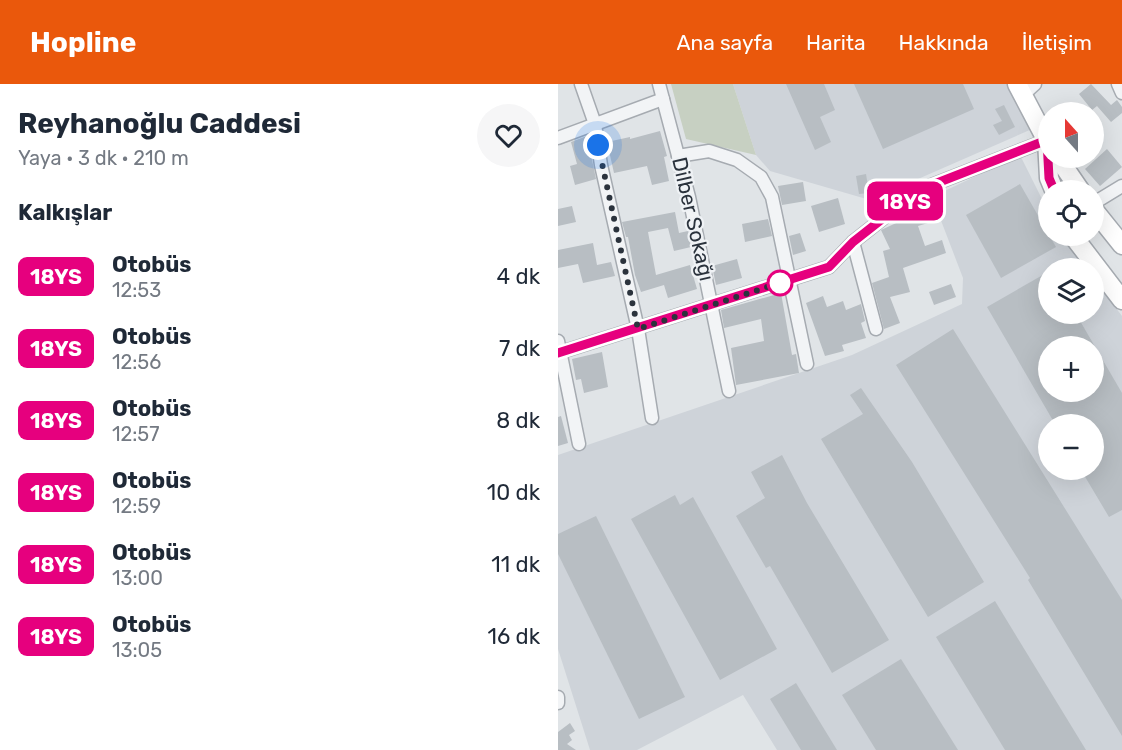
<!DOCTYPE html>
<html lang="tr">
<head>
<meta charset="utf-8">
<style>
  :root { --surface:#fff; --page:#f6f6f7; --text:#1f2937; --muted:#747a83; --accent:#ea580c }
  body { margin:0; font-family:Rubik,sans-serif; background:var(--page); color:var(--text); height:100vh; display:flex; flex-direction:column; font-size:22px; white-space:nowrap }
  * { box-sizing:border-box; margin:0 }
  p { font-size:20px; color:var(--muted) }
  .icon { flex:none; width:33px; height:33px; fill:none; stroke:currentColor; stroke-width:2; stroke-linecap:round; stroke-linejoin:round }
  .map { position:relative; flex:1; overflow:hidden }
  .drawer { display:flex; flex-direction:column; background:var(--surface); width:558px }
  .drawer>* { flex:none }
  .badge { padding:0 12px; border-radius:9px; font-size:21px; line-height:39px }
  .needle { width:39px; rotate:339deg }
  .controls { position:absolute; left:480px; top:18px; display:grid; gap:12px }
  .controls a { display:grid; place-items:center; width:66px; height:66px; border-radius:50%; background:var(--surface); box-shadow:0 6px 24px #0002; font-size:30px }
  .you { position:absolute; width:30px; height:30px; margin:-15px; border:4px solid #fff; border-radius:50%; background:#1a73e8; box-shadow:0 0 0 9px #1a73e833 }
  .map>.badge { position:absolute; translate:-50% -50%; box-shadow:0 0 0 3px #fff }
  h2 { padding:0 18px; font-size:22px; line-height:54px }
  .round { display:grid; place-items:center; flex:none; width:63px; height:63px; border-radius:32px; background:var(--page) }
  .summary { display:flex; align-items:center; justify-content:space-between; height:102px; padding:0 18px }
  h1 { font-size:28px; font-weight:700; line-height:45px }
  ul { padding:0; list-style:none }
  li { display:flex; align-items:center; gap:18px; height:72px; padding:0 18px }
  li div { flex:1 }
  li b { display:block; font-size:22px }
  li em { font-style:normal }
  li .badge { min-width:66px; font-weight:700; text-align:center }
  header { display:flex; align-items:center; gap:36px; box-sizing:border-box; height:84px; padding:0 30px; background:var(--accent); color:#fff }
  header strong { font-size:28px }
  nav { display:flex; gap:33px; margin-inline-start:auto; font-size:21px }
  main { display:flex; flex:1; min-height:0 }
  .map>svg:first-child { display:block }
  .built { fill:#ced3d9; fill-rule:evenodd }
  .green { fill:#c7d0c2 }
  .building { fill:#b8bec3; fill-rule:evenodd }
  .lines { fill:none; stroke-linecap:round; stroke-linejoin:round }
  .street-casing { stroke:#a6abb1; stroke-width:15 }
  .secondary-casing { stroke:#a6abb1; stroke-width:21 }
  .street { stroke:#f2f4f6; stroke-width:12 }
  .secondary { stroke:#fff; stroke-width:18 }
  .line-casing { stroke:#fff; stroke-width:14 }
  .line { stroke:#e6007e; stroke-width:9 }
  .walk { stroke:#2b333d; stroke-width:6; stroke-dasharray:0 10.8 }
  .stop-dot { fill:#fff; stroke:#e6007e; stroke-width:3 }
  .labels { text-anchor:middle; stroke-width:4.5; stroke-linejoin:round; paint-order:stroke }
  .street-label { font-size:21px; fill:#2b333d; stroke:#eff2f5 }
</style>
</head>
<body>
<header>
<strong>Hopline</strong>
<nav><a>Ana sayfa</a><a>Harita</a><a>Hakkında</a><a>İletişim</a></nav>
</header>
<main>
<section class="drawer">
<div class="summary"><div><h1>Reyhanoğlu Caddesi</h1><p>Yaya · 3 dk · 210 m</p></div><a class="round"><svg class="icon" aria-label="heart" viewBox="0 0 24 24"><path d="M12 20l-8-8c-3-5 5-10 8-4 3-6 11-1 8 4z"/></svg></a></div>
<h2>Kalkışlar</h2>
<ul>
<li><span class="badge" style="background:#e6007e;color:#fff">18YS</span><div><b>Otobüs</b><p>12:53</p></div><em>4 dk</em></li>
<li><span class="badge" style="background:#e6007e;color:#fff">18YS</span><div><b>Otobüs</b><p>12:56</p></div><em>7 dk</em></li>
<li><span class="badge" style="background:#e6007e;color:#fff">18YS</span><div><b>Otobüs</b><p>12:57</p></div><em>8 dk</em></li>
<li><span class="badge" style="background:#e6007e;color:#fff">18YS</span><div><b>Otobüs</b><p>12:59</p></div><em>10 dk</em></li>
<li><span class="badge" style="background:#e6007e;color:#fff">18YS</span><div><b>Otobüs</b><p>13:00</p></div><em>11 dk</em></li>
<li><span class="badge" style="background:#e6007e;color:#fff">18YS</span><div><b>Otobüs</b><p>13:05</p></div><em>16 dk</em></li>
</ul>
</section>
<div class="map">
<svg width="564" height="666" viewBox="0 0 564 666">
  <rect width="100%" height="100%" fill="#e0e4e7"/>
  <g class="built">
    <path d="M175,0H449L474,45L312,116L212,87L198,71Z"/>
    <path d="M462,71L490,127V152H503L527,184H490V230H536V195L564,232V666H219L185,611L79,666H32L0,565V371L294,271L404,220L405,194L374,113ZM490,262H536V308H490ZM490,340H536V386H490Z"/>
  </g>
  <path class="green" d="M113,0H175L198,71L128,55Z"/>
  <g class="building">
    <path d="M228,0H266L277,26L262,33L273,58L257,66Z"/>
    <path d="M296,0H405L416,25L325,65Z"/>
    <path d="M533,0L553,21L559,16L564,23V29L553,38L539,22L534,26L521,10Z"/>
    <path d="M446,21L457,43L441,51L435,41L444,37L437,25Z"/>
    <path d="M102,47L109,72L106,73L111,97L94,101L89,82L56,89L49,58L72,53V55Z"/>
    <path d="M29,52L38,95L17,101L12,82L19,80L13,58Z"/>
    <path d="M549,65L564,83L542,102L527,85Z"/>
    <path d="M308,90L311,109L301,110L298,92Z"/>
    <path d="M245,98L248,117L224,121L220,102Z"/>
    <path d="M462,100L498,163L443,194L408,131Z"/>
    <path d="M280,114L287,140L261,148L253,122Z"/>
    <path d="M363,120L370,139L360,142L367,162L384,156L388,169L345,184L352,208L332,213L342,239L326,245L314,199L331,193L325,167L332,165L323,146L349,134L347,128Z"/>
    <path d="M14,122L18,138L0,142V125Z"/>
    <path d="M117,128L121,149L130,147L133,163L116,167L110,144L90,148L98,191L132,181L139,205L110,214L106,201L83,208L77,191L70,153H68L64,138Z"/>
    <path d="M210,135L214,152L187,158L184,140Z"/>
    <path d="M242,149L248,167L235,171L231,152Z"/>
    <path d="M35,159L39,181L53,178L57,192L25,199L20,180L0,184V166Z"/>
    <path d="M179,175L184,194L158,201L154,182Z"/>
    <path d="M490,188V230H518L564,309V426L551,433L523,386H536V340H497L429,223ZM490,262H536V308H490Z"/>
    <path d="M393,200L398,213L376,221L371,208Z"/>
    <path d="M223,209L234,271L238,270L241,289L178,301L173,264L206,257L203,235L166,244L163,226Z"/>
    <path d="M265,212L269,223L285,217L288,226L303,220L307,237L303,239L308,254L284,261L286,267L267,272L248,219Z"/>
    <path d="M395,245L564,516V652L470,496L472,494L338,281Z"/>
    <path d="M44,268L50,303L26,309L23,295L18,296L14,275Z"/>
    <path d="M303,304L354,378L426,498L370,533L263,355L305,330L292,311Z"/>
    <path d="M3,332L10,359L0,362V333Z"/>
    <path d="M224,371L249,419L331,556L274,589L212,482L208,484L178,432L207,414L193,388Z"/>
    <path d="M117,411L122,421L135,413L219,565L162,596L73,435Z"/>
    <path d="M38,432L127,613L81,635L0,470V450Z"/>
    <path d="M437,517L528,666H447L378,553Z"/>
    <path d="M343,575L400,666H318L284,611Z"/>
    <path d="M238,599L279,666H243L212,615Z"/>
    <path d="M12,639L17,647L11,651L14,656L9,660L18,666H0V648Z"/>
  </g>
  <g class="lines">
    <g class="street-casing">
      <g id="street">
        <path d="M23,0L37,40L43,81L80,245L94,334"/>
        <path d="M101,0L131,113L171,307"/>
        <path d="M560,0L564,9"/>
        <path d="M465,11L477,0"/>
        <path d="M0,54L105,15"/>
        <path d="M120,72L151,67L179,76L203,93L214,113L249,280"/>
        <path d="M536,119L564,102"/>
        <path d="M295,158L318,245"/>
        <path d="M0,257L21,360"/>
        <path d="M0,269L271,183L295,158L361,106L489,56"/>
        <path d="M0,613V619"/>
      </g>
    </g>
    <g class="secondary-casing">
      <g id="secondary">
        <path d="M459,0L490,59"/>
        <path d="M489,56L491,94L496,106"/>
        <path d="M500,74L522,106"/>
        <path d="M536,126L564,161"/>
        <path d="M515,152L564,216"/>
      </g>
    </g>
    <use href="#street" class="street"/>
    <use href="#secondary" class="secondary"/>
  </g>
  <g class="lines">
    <g class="line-casing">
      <path id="line" d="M0,269L271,183L295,158L361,106L489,56L491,94L496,106"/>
    </g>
    <use href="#line" class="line"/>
    <path class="walk" d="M40,61L80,245L231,196L222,199"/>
  </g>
  <circle class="stop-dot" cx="222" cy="199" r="12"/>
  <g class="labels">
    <g class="street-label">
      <text transform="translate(135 135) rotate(77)" y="7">Dilber Sokağı</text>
    </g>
  </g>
</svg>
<div class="controls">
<a><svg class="needle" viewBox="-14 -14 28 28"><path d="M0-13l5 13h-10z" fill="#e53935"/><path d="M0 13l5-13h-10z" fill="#747a83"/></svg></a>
<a><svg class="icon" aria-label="locate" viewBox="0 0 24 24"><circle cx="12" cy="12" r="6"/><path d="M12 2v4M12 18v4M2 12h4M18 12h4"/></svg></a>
<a><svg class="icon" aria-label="layers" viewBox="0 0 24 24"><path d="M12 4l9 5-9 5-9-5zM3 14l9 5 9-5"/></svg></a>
<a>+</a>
<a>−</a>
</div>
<div class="you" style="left:40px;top:61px"></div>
<b class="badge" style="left:347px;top:117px;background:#e6007e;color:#fff">18YS</b>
</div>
</main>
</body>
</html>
